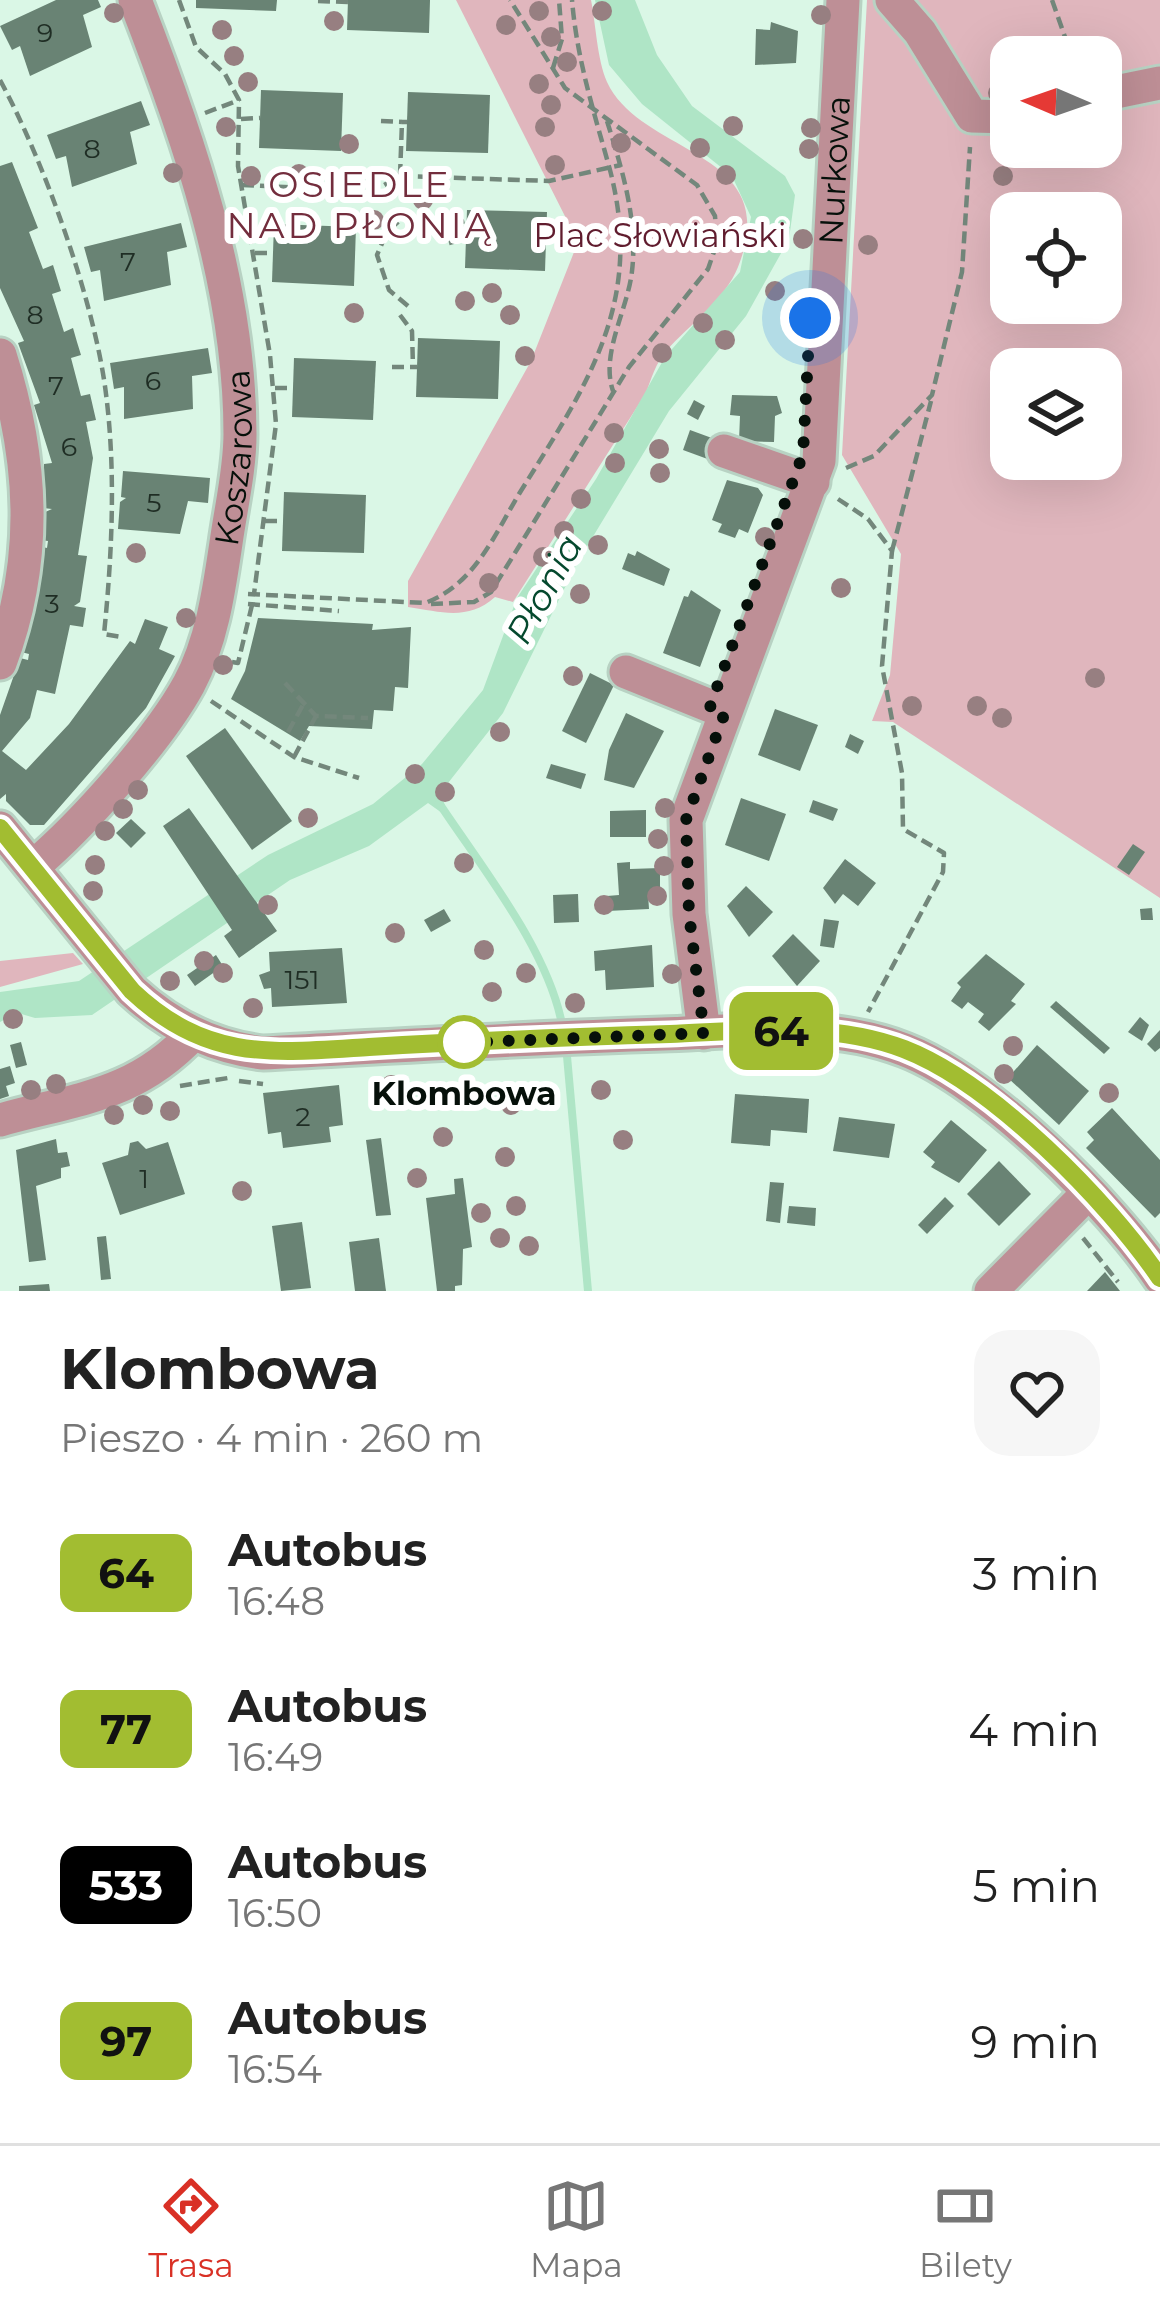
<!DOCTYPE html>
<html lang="pl">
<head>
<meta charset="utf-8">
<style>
  :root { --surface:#fff; --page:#f6f6f6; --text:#222; --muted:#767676; --line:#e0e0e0; --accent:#d93025 }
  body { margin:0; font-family:Montserrat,sans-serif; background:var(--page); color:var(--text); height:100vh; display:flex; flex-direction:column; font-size:45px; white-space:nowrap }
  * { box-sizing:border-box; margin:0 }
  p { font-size:39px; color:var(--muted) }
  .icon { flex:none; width:66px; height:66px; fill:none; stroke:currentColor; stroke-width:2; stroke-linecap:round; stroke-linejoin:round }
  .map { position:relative; height:1291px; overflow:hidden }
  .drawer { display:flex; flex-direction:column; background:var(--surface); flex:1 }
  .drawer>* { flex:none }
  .badge { padding:0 24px; border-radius:18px; font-size:42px; line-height:78px }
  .needle { width:78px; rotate:272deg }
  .controls { position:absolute; left:990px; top:36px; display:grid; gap:24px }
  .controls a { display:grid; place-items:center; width:132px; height:132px; border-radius:24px; background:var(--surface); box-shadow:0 12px 48px #0002; font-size:60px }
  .you { position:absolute; width:60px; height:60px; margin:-30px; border:9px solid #fff; border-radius:50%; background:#1a73e8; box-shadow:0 0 0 18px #1a73e833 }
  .map>.badge { position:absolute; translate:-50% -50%; box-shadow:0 0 0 6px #fff }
  .round { display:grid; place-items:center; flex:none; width:126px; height:126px; border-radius:36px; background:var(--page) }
  .headline { display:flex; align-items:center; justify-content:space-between; height:204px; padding:0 60px }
  h1 { font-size:57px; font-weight:700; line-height:90px }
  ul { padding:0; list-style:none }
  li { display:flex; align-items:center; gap:36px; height:156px; padding:0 60px }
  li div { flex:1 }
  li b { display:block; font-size:45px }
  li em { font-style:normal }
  li .badge { min-width:132px; font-weight:700; text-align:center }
  .tabs { display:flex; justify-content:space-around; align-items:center; height:168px; border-top:3px solid var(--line); background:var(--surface); font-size:33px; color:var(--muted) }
  .tabs a { display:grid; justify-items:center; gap:6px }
  .tabs .current { color:var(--accent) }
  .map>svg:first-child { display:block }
  .green { fill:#e0b6bd; fill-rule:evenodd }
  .water { fill:#afe5c6 }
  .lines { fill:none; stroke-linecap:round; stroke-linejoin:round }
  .stream { stroke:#afe5c6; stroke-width:8 }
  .building { fill:#698374 }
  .minor-casing { stroke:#b8d2c3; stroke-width:39 }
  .path { stroke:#73877b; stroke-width:4.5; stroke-dasharray:12 6; stroke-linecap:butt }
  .minor { stroke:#be8f96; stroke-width:33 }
  .tree { fill:#977f81 }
  .line-casing { stroke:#fff; stroke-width:27 }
  .line { stroke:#a2bd31; stroke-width:18 }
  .walk { stroke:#06100a; stroke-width:12; stroke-dasharray:0 21.6 }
  .stop-dot { fill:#fff; stroke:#a2bd31; stroke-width:6 }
  .labels { text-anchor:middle; stroke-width:12; stroke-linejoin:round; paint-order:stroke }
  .number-label { font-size:27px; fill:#1f2d24 }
  .street-label { font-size:33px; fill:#06100a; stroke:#fff }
  .park-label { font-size:33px; fill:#601c2e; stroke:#fff }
  .stop-label { font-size:33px; font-weight:bold; fill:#06100a; stroke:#fff }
  .neighbourhood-label { font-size:36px; letter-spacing:3px; fill:#732d3d; stroke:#fff }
  .water-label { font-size:36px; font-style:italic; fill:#05492e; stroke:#fff }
</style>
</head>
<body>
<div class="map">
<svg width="1160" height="1291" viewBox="0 0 1160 1291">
  <rect width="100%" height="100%" fill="#daf7e6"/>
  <g class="green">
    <path d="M456,0H591C596,25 597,59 607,82C642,157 785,149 738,267C725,300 689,325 666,351C656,363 651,379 646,393L513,602L495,597C468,621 442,612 408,607V581L531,361L578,242Z"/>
    <path d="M867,0H1160V898L893,722L872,721L890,675L901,554L842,455ZM1011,57H1101V147H1011ZM1011,213H1101V303H1011ZM1011,369H1101V459H1011Z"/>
    <path d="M73,953L83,964L0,987V961Z"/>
  </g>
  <path class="water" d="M595,0H635L657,55L692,106L785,176L795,195L789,239L746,316L669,411L577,563L503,713L441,792L446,810L442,813L428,803L369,846L290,880L92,1015L35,1018L18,1013L0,1022V992L79,981L268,855L373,804L422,764L483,690L517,598L596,479L665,357L740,272L751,217L732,176L642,104L609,65Z"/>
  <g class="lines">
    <g class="stream">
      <path d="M439,803C482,868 551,953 563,1030"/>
      <path d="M566,1045L588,1291"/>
    </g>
  </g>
  <g class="building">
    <path d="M56,0H98L101,7L83,15L92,47L30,76L20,46L12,50L0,26Z"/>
    <path d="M196,0H277L276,11L196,8Z"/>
    <path d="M348,0H430L429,33L347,30Z"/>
    <path d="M771,22L798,31L796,63L755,65L756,29L770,30Z"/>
    <path d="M261,90L343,93L341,151L259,148Z"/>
    <path d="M408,92L490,95L488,153L406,151Z"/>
    <path d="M141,101L150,125L130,132L137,164L72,187L66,156L56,159L47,135Z"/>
    <path d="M12,162L38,228L29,232L43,269L53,265L61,291L52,294L64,332L73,328L77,342L81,355L71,358L81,396L90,394L96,420L86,422L93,458L78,555L87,556L80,602L74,606L86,608L83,627L70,625L55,694L37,690L30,718L2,751L26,770L69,724L130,641L135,644L145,619L168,627L159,649L175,656L146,708L44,825H30L6,801V794L0,799V715L20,658L28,660L29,654L21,652L31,599L38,593L32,592L39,546L47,548L48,541L40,540L43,513L52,509L43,508L44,464L52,463L34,405L40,403L18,343L24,341L0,288V166Z"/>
    <path d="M467,210L547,212L545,271L465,268Z"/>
    <path d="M181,223L187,247L167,252L171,285L104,301L100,270L91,272L84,247Z"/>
    <path d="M274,224L356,227L354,286L272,282Z"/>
    <path d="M418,338L500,341L498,399L416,397Z"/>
    <path d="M208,348L212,373L192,376L193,409L124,419V387L114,389L110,363Z"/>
    <path d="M294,358L376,361L373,420L292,417Z"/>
    <path d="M732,395L777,396L782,413L775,416L774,442L739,441L740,416L730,415Z"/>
    <path d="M694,400L705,406L698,420L687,414Z"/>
    <path d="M690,430L720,441L713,461L683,450Z"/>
    <path d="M123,471L210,478L208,503L188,501L180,534L118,529L120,502L126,498L121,497Z"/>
    <path d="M727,480L758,488L763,495L748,533L739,529L735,538L718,532L722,524L712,520Z"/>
    <path d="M284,492L366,495L364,553L282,551Z"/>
    <path d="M637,551L670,569L664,586L622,569L628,553L635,556Z"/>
    <path d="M691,590L721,610L700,667L663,653L684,596L688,597Z"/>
    <path d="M258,618L373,624L372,630L411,627L408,688L395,687L393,711L374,710L372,729L309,726L300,741L231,699L245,671Z"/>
    <path d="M590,673L614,685L586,743L562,731Z"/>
    <path d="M775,709L818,725L800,771L758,755Z"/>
    <path d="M626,713L664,731L634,788L604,780L609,750Z"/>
    <path d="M225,728L292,821L252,850L186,756Z"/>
    <path d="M850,734L864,741L858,754L845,747Z"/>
    <path d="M551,764L586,774L581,789L546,778Z"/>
    <path d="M741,798L786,814L769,861L725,845Z"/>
    <path d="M813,800L838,809L833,821L809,812Z"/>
    <path d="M189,808L277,931L239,958L224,936L232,930L163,826Z"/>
    <path d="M646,810V837H610V811Z"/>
    <path d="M131,819L146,833L131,848L116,833Z"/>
    <path d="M1133,844L1145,852L1129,875L1117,867Z"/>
    <path d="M845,859L876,883L858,906L843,894L835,904L823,888Z"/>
    <path d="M630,862V869L660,868V893L648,894L649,909L607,911V896L619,895L617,863Z"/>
    <path d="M746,886L773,912L749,937L727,906Z"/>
    <path d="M578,894L579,922L554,923L553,895Z"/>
    <path d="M1152,908L1153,920H1141L1140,909Z"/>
    <path d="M444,909L451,921L431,932L424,920Z"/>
    <path d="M824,919L839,921L834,948L820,946Z"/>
    <path d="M793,934L820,961L797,986L772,956Z"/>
    <path d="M652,945L654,987L606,990L605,970L595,971L594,951Z"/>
    <path d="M342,948L347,1003L272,1007L271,988L264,989L259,975L270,971L269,952Z"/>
    <path d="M986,954L1025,984L1011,1001L1016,1004L989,1031L978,1022L984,1014L968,1002L962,1009L951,1001L961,987L957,983Z"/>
    <path d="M216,955L223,966L195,986L187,975Z"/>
    <path d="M1056,1001L1110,1048L1104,1054L1050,1007Z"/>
    <path d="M1140,1017L1149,1025L1142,1041L1128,1032Z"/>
    <path d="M1160,1030V1048L1155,1052L1147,1044Z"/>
    <path d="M21,1042L27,1065L16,1068L10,1045Z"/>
    <path d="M1037,1045L1089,1091L1059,1125L1008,1078Z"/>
    <path d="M10,1066L15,1083L6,1086L9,1096L0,1099V1069Z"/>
    <path d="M339,1085L343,1125L329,1127L331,1142L283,1148L281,1132L268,1134L263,1093Z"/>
    <path d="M735,1094L809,1099L807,1133L771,1130L770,1146L731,1143Z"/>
    <path d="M1112,1108L1160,1160V1213L1155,1218L1086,1148L1094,1140L1087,1132Z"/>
    <path d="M839,1117L895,1124L889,1158L833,1151Z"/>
    <path d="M951,1120L987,1150L959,1183L931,1167L935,1162L923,1152Z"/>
    <path d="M381,1138L391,1215L376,1216L366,1140Z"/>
    <path d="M56,1139L58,1153L67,1152L70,1166L61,1168V1178L36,1186L46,1260L29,1262L16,1150Z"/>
    <path d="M138,1141L146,1149L168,1142L185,1194L120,1215L102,1163L128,1155L130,1143Z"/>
    <path d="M999,1161L1031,1194L999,1226L967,1194Z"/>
    <path d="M463,1178L472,1247L463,1249L462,1285L455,1286V1291H437L426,1198L455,1194L454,1179Z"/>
    <path d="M770,1182L784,1183L780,1223L766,1221Z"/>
    <path d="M945,1197L954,1206L927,1234L918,1225Z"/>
    <path d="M789,1206L816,1208L815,1226L787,1223Z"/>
    <path d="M302,1222L311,1288L281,1291L272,1226Z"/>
    <path d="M106,1236L111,1279L101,1280L97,1237Z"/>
    <path d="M379,1238L386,1291H355L349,1242Z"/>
    <path d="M1105,1272L1120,1291H1087Z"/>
    <path d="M49,1284L50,1291H19V1286Z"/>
  </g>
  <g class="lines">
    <g class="minor-casing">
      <g id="minor">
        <path d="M892,0L920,32L972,116L1011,117"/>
        <path d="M1101,95L1160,83"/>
        <path d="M0,355C33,459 39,559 0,663"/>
        <path d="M724,451L813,482"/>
        <path d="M626,672L725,712"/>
        <path d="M0,828L132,991C169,1025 212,1047 263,1053C396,1046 529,1038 662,1034C742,1031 830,1020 905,1050C988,1082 1111,1205 1160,1278"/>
        <path id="s1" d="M35,865C83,824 159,739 189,684C212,641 219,590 226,543C231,507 240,470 240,434C240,285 188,136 135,0"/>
        <path id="s2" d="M704,1033L689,914L686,820L819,461L843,0"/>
        <path d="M0,1120C79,1098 135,1096 193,1034"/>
        <path d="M991,1291L1087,1194"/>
      </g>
    </g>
    <g class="path">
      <path d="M179,0L196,47L225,74L239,100L238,166L270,355L276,424L254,594"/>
      <path d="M1052,0L1072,57"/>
      <path d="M318,1L348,2"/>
      <path d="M553,68L562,39L559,0"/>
      <path d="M0,80C44,161 95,303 106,394C116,472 112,556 104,634L121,637"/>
      <path d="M205,113L239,100"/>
      <path d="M241,119L260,118"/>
      <path d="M381,121L402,122"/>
      <path d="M607,121C622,169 638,220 632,271C628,309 600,354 613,391"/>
      <path d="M400,176L402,122H407"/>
      <path d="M242,185L374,191L400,176L549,181L621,165"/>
      <path d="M439,229L450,219L462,221L466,239"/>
      <path d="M449,243L464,239"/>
      <path d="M255,253H273"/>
      <path d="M408,306L389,290L377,255L387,232L410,211"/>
      <path d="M400,315L412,331L413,367"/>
      <path d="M392,367H417"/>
      <path d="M275,388H293"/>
      <path d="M846,468L874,456L932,395L962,272L970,147"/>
      <path d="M838,499L868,519L892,551L882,666L902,773L903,829L944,853L943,872L868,1012"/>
      <path d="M265,521H283"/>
      <path d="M892,551L931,401"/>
      <path d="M248,594L425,603C474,585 494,536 519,494C586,386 645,304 610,170C594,112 577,60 572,0"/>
      <path d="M248,604L339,611"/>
      <path d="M431,604L474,602L491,592L629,367L708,269L717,243L715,216L697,185L565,88L510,0"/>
      <path d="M232,662L238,663L252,605"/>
      <path d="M285,683L316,716L368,718"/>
      <path d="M211,701L294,757L359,778"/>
      <path d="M288,732L304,703"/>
      <path d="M294,757L316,716"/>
      <path d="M239,1081L263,1084"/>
      <path d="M180,1086L228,1078"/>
      <path d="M1083,1238L1118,1282"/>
    </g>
    <use href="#minor" class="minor"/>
  </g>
  <g class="tree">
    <circle cx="539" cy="11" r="10"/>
    <circle cx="602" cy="11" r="10"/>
    <circle cx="114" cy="13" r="10"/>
    <circle cx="821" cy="15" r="10"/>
    <circle cx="334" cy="21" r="10"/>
    <circle cx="506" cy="25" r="10"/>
    <circle cx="222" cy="30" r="10"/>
    <circle cx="551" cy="37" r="10"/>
    <circle cx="234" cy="56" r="10"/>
    <circle cx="567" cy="62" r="10"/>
    <circle cx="248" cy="82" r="10"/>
    <circle cx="539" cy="84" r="10"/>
    <circle cx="998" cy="93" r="10"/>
    <circle cx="551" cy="105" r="10"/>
    <circle cx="733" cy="126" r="10"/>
    <circle cx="226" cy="127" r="10"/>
    <circle cx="545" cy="127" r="10"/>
    <circle cx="811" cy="128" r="10"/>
    <circle cx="621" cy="143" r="10"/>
    <circle cx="349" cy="144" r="10"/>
    <circle cx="700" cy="148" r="10"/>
    <circle cx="809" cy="149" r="10"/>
    <circle cx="555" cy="165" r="10"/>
    <circle cx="173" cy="173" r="10"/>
    <circle cx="299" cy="174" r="10"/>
    <circle cx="726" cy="175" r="10"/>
    <circle cx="251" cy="176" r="10"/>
    <circle cx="1003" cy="176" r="10"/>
    <circle cx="423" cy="200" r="10"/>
    <circle cx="374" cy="220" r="10"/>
    <circle cx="803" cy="239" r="10"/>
    <circle cx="868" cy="245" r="10"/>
    <circle cx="775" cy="291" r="10"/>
    <circle cx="492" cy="293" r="10"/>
    <circle cx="465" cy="301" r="10"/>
    <circle cx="354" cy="313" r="10"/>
    <circle cx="510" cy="315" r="10"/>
    <circle cx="703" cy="323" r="10"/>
    <circle cx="725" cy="340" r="10"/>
    <circle cx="662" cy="353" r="10"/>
    <circle cx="525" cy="356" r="10"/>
    <circle cx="614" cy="433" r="10"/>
    <circle cx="659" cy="449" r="10"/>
    <circle cx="615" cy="463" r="10"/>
    <circle cx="660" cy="473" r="10"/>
    <circle cx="581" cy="499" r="10"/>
    <circle cx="564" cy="531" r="10"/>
    <circle cx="765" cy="537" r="10"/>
    <circle cx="598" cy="545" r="10"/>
    <circle cx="136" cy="553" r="10"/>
    <circle cx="543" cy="557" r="10"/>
    <circle cx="489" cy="583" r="10"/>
    <circle cx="841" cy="588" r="10"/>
    <circle cx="580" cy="594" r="10"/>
    <circle cx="186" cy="618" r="10"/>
    <circle cx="223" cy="665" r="10"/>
    <circle cx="573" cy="676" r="10"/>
    <circle cx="1095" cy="678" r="10"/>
    <circle cx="912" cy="706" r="10"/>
    <circle cx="977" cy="706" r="10"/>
    <circle cx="1002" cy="718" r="10"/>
    <circle cx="500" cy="732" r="10"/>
    <circle cx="415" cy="774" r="10"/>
    <circle cx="138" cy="790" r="10"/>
    <circle cx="445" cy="792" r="10"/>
    <circle cx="665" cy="808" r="10"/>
    <circle cx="123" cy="809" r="10"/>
    <circle cx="308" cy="818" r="10"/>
    <circle cx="105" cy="831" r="10"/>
    <circle cx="658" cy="839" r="10"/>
    <circle cx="464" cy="863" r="10"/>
    <circle cx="95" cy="865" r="10"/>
    <circle cx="664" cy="866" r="10"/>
    <circle cx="93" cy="891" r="10"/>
    <circle cx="657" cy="896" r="10"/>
    <circle cx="268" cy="905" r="10"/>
    <circle cx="604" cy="905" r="10"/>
    <circle cx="395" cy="933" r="10"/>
    <circle cx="484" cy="950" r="10"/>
    <circle cx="204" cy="961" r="10"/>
    <circle cx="223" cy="973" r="10"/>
    <circle cx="526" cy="973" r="10"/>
    <circle cx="672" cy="974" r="10"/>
    <circle cx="170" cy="981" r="10"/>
    <circle cx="492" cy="992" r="10"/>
    <circle cx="575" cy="1003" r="10"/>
    <circle cx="253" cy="1008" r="10"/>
    <circle cx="13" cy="1019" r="10"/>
    <circle cx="1013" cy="1046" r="10"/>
    <circle cx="1004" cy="1074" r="10"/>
    <circle cx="56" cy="1084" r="10"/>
    <circle cx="391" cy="1085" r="10"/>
    <circle cx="31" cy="1090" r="10"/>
    <circle cx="601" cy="1090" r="10"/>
    <circle cx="1109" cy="1093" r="10"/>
    <circle cx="143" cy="1105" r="10"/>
    <circle cx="511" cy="1105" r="10"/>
    <circle cx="170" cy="1111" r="10"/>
    <circle cx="114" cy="1115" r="10"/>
    <circle cx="443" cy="1137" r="10"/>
    <circle cx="623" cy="1140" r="10"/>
    <circle cx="505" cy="1157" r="10"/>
    <circle cx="417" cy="1178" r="10"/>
    <circle cx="242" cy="1191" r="10"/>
    <circle cx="516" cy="1206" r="10"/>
    <circle cx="481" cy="1213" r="10"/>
    <circle cx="500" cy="1238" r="10"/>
    <circle cx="529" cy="1246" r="10"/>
  </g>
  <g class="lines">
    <g class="line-casing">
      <path id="line" d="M0,828L132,991C207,1062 274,1053 369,1047C469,1041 570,1037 670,1034C747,1031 831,1021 904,1049C992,1083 1108,1201 1160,1278"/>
    </g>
    <use href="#line" class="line"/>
    <path class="walk" d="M464,1042L454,1043L704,1033L689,914L686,820L725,712L710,706L803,454L810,318"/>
  </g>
  <circle class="stop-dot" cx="464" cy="1042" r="24"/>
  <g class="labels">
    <g class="number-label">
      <text x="45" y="42">9</text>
      <text x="92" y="158">8</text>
      <text x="128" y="271">7</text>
      <text x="35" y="324">8</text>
      <text x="153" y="390">6</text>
      <text x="56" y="395">7</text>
      <text x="69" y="456">6</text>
      <text x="154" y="512">5</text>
      <text x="52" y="613">3</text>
      <text x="302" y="989">151</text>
      <text x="303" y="1126">2</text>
      <text x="144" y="1188">1</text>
    </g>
    <g class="street-label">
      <text dy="12" stroke="none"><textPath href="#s2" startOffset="888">Nurkowa</textPath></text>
      <text dy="12" stroke="none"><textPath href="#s1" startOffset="471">Koszarowa</textPath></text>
    </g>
    <g class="park-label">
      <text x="660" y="247">Plac Słowiański</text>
    </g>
    <g class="stop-label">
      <text x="464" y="1105">Klombowa</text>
    </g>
    <g class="neighbourhood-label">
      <text x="360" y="197">OSIEDLE<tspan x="360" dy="41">NAD PŁONIĄ</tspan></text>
    </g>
    <g class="water-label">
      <text transform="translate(544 589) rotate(-61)" y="13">Płonia</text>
    </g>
  </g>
</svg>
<div class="controls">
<a><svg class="needle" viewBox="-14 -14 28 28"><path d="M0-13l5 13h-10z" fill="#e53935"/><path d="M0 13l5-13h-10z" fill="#767676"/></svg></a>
<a><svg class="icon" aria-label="locate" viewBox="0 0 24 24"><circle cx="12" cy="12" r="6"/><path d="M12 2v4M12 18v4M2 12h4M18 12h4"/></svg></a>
<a><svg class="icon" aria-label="layers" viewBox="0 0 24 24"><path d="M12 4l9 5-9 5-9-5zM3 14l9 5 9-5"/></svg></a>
</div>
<div class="you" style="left:810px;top:318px"></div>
<b class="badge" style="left:781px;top:1031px;background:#a2bd31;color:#111">64</b>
</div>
<section class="drawer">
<div class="headline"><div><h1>Klombowa</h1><p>Pieszo · 4 min · 260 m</p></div><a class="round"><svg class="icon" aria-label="heart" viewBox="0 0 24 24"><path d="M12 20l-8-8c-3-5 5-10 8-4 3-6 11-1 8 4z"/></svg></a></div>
<ul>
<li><span class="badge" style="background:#a2bd31;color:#111">64</span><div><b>Autobus</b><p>16:48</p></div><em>3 min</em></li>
<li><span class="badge" style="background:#a2bd31;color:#111">77</span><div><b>Autobus</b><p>16:49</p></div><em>4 min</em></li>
<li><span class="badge" style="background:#000;color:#fff">533</span><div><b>Autobus</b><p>16:50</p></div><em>5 min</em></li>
<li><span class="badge" style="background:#a2bd31;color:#111">97</span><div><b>Autobus</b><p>16:54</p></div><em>9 min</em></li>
</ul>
</section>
<nav class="tabs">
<a class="current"><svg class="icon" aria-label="directions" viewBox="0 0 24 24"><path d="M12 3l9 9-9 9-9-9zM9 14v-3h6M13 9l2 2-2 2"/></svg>Trasa</a>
<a><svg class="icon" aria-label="map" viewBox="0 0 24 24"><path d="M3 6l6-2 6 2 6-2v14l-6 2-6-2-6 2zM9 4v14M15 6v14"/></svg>Mapa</a>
<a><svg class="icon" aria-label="tickets" viewBox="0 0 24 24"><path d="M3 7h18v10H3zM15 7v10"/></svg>Bilety</a>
</nav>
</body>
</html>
